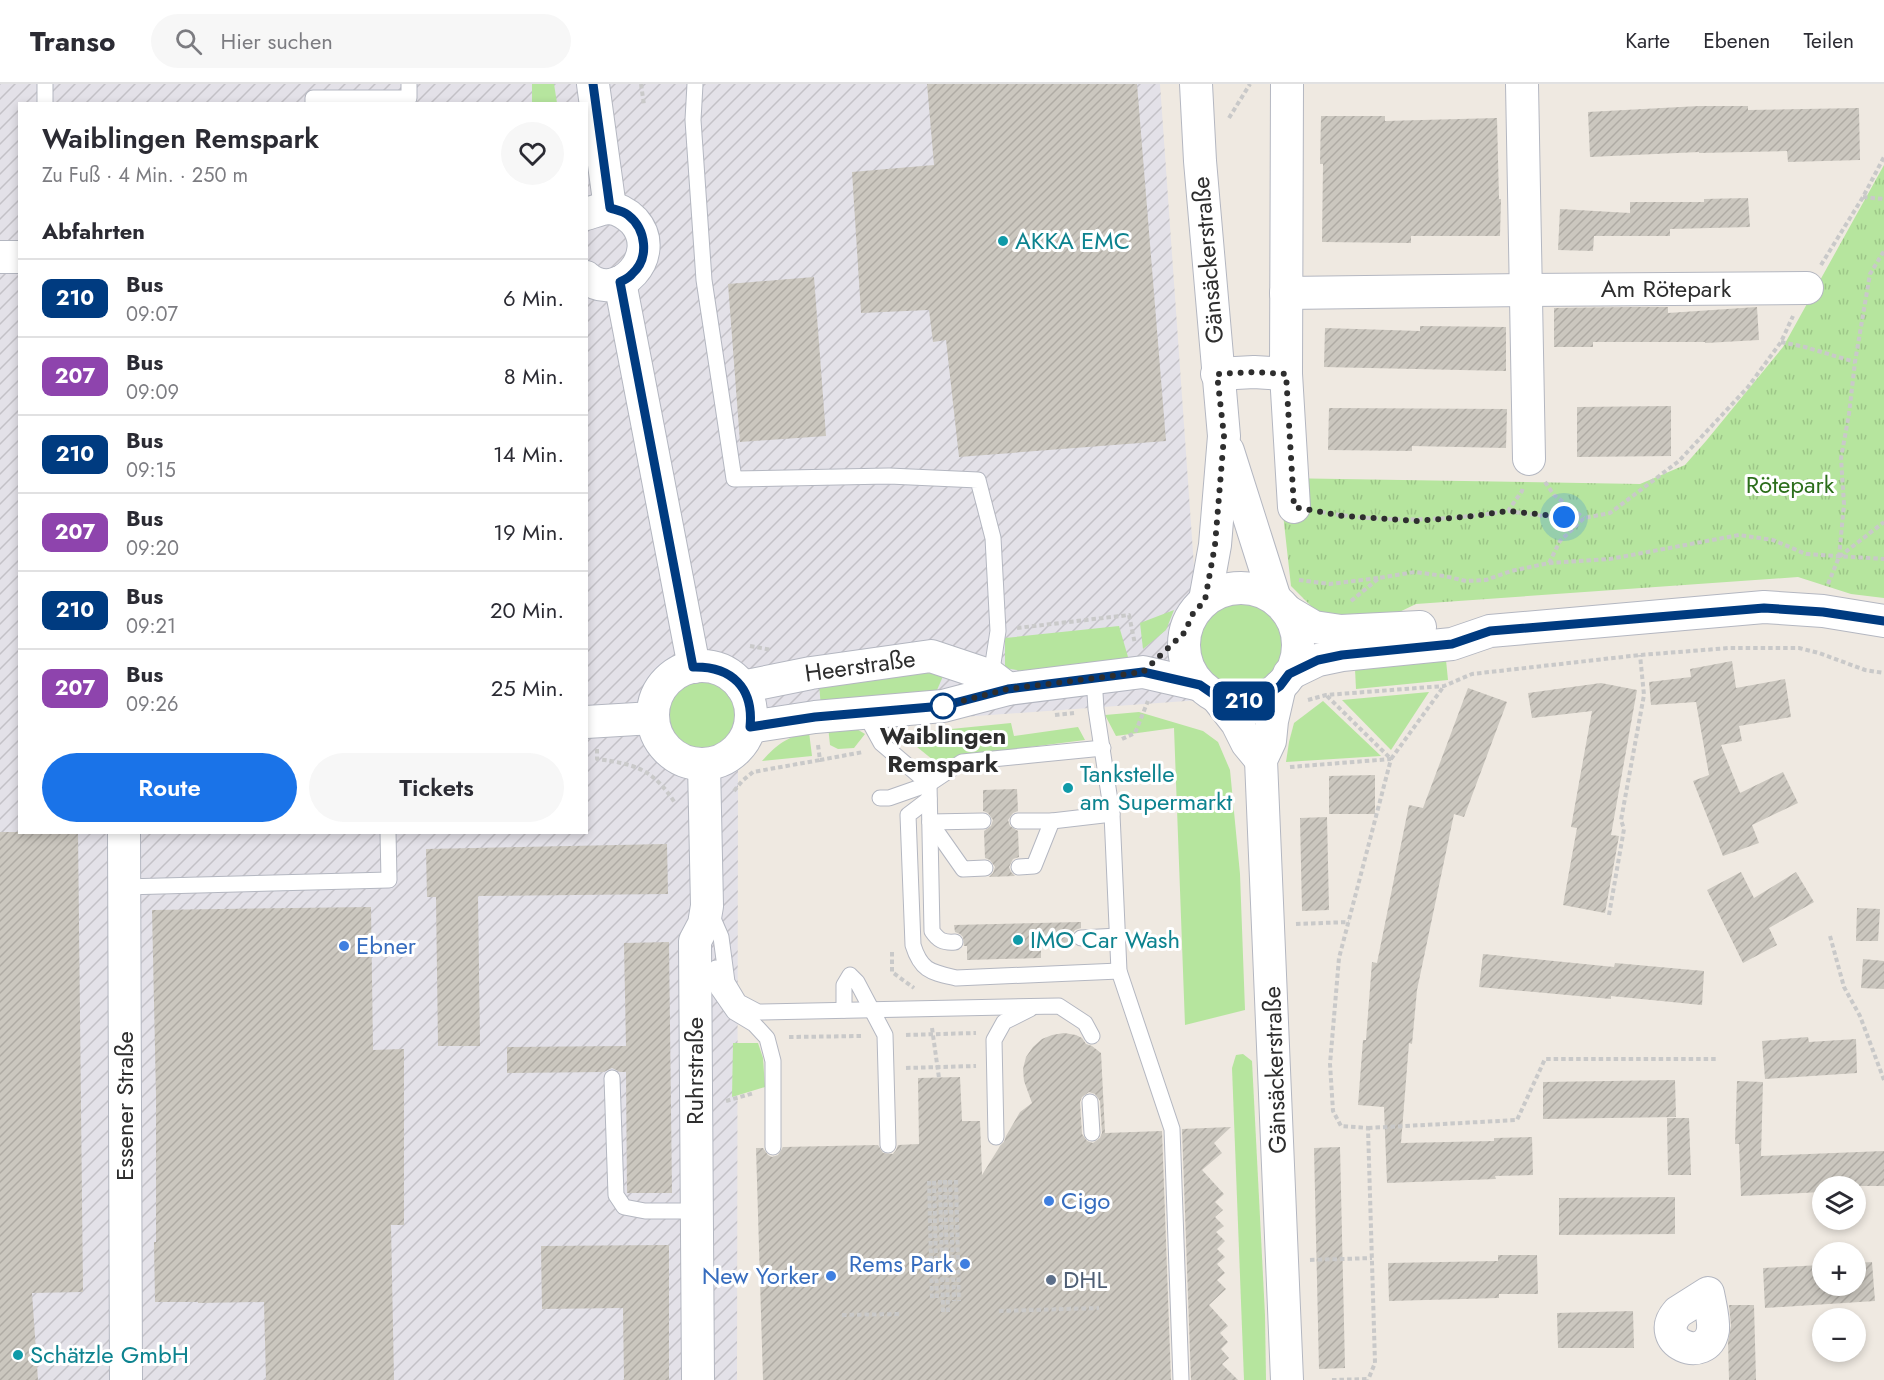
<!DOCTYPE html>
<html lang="de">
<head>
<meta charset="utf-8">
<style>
  :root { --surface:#fff; --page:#f7f7f7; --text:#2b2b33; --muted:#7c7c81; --line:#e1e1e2; --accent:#1a73e8 }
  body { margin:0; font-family:Jost,sans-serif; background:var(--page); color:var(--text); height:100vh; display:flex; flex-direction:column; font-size:22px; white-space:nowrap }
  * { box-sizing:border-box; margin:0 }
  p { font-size:20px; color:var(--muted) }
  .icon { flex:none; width:33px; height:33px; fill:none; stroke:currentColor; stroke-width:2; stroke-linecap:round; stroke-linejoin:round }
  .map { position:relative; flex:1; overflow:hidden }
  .details { position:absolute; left:18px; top:18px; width:570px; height:732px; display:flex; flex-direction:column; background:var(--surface); border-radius:0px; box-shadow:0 3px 9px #0003 }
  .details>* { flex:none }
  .badge { padding:0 12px; border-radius:9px; font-size:21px; line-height:39px }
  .tools { position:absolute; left:1812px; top:1092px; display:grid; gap:12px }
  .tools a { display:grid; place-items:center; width:54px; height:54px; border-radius:50%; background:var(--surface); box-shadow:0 3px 9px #0003; font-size:30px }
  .you { position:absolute; width:30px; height:30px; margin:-15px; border:4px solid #fff; border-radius:50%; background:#1a73e8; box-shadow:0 0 0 9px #1a73e833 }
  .map>.badge { position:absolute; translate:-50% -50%; box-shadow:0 0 0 3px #fff }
  h2 { padding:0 24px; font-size:22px; line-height:54px }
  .round { display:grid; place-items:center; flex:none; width:63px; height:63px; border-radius:32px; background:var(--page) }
  .head { display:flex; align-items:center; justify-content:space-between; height:102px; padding:0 24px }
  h1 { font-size:28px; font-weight:600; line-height:45px }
  .primary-button { display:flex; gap:12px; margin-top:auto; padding:12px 24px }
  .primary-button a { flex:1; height:69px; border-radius:36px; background:var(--accent); color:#fff; font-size:24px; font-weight:600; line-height:69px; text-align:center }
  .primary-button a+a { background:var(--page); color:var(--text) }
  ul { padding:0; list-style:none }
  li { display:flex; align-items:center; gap:18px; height:78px; padding:0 24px; border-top:2px solid var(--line) }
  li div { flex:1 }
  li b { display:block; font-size:22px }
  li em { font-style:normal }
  li .badge { min-width:66px; font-weight:700; text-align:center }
  header { display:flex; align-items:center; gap:36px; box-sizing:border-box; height:84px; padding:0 30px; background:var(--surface); border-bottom:2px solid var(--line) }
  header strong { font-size:28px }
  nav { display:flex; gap:33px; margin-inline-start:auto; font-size:21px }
  .search { width:420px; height:54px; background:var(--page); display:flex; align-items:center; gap:15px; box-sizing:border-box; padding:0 21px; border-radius:33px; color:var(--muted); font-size:22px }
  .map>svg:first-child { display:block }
  .industrial { fill:url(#industrial-furrows); fill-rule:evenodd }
  .grass { fill:#b6e59e }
  .park { fill:url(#park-tufts) }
  .building { fill:url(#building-hatch); fill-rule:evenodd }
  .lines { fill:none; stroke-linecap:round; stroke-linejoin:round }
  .lane-casing { stroke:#b4b7c1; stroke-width:17 }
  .street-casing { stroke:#b4b7c1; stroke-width:34 }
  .path { stroke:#c9c9c9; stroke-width:4; stroke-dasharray:4.5 3; stroke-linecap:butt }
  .lane { stroke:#fff; stroke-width:15 }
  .street { stroke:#fff; stroke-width:32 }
  .line-casing { stroke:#fff; stroke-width:14 }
  .line { stroke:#003b80; stroke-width:9 }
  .walk { stroke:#2e2e2e; stroke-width:6; stroke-dasharray:0 10.8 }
  .culture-dot { fill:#0f9aa8; stroke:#fff; stroke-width:2 }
  .stop-dot { fill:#fff; stroke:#003b80; stroke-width:3 }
  .shop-dot { fill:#3f7fe0; stroke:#fff; stroke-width:2 }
  .service-dot { fill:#5c6f8a; stroke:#fff; stroke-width:2 }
  .labels { text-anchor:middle; stroke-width:6; stroke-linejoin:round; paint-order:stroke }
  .culture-label { font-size:24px; fill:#0d838f; stroke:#fff; text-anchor:start }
  .street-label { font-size:24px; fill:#2e2e2e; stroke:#fff }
  .park-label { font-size:24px; fill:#2c6e1b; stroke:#fff }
  .stop-label { font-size:24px; font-weight:bold; fill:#2e2e2e; stroke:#fff }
  .shop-label { font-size:24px; fill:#366cbe; stroke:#fff; text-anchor:start }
  .service-label { font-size:24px; fill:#4e5e75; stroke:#fff; text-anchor:start }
</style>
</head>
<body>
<header>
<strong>Transo</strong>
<div class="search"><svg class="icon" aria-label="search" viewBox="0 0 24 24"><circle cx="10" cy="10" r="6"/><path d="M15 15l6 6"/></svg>Hier suchen</div>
<nav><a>Karte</a><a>Ebenen</a><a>Teilen</a></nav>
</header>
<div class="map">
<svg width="1884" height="1296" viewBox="0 0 1884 1296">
  <defs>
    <pattern id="industrial-furrows" width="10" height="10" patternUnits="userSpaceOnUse" patternTransform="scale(1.5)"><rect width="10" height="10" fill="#e3e1e8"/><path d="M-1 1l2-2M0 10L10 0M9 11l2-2" fill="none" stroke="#c3c1c7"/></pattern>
    <pattern id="park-tufts" width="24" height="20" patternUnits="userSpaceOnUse" patternTransform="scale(1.5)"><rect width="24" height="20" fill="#b6e59e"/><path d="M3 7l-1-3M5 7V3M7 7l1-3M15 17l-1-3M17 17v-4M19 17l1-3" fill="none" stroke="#9dc588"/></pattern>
    <pattern id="building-hatch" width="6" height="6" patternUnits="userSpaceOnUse" patternTransform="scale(1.5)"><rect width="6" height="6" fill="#cbc7bf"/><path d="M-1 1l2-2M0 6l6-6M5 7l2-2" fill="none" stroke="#afaba4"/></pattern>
  </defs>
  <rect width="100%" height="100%" fill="#efe9e1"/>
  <path class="industrial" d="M0,0H1160L1201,582L1200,616L766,647L758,666L738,684L737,1296H0ZM20,20H586V748H20Z"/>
  <g class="grass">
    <path d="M532,0H554L557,19H532Z"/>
    <circle cx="1241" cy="561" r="44"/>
    <path d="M1174,526L1166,546L1143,565L1140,539Z"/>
    <path d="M1119,542L1128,573L1116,578L1022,587L1005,584V554Z"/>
    <path d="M1446,576L1448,596L1356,605L1355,585Z"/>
    <path d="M929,584L944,590L937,606L921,619L821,625L819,598Z"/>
    <circle cx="701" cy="630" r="34"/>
    <path d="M1429,608L1391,666L1342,616Z"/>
    <path d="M1323,617L1381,672L1286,678L1289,658L1294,639Z"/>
    <path d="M1139,628L1203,647L1218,658L1230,686L1240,790L1245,926L1185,941L1174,644L1116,652L1105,631Z"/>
    <path d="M1011,639L1014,652L1078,643L1085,656L960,672L943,684L901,650Z"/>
    <path d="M850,641L865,650L854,664L838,665L830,661L828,642Z"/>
    <path d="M809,648L812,672L762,677C777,660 787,653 809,648Z"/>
    <path d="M733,959H758L763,974L765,1003L732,1013Z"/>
    <path d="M1243,970L1252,977L1265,1231L1266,1296H1244L1232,984L1236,971Z"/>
  </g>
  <path class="park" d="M1884,81V514L1851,510L1798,493L1416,520L1391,532L1323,534L1291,502L1279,394L1640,400L1685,381L1706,357L1783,263Z"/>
  <g class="building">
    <path d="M927,0H1137L1166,357L959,373L946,256L933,258L929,226L861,229L852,88L934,81Z"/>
    <path d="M1699,22H1748V26L1859,24L1860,76L1788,78L1787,67L1699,69V68L1590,73L1588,28Z"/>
    <path d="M1321,32H1385V37L1497,34L1499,115H1501L1500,152H1411V159L1322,158L1323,80H1320Z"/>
    <path d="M1748,114L1750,143L1670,145V152H1594L1593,167L1558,166L1560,125L1630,129V118H1704V115Z"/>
    <path d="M814,193L826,352L740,358L728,200Z"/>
    <path d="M1630,223H1668V229L1757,223L1759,256L1705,259V258H1593V263H1554V224Z"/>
    <path d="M1420,242L1506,243V287L1324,283L1325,244L1420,247Z"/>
    <path d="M1671,322V372L1577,373V323Z"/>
    <path d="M1329,324L1507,325L1506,364L1412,362V367L1328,366Z"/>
    <path d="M1732,577L1736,604L1785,595L1791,633L1739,642L1742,657L1721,661L1740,709L1783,688L1798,719L1752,741L1759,759L1723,772L1693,697L1709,691L1696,618L1651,621L1649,598L1691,593L1690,585Z"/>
    <path d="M1601,599L1637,606L1611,751L1619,752L1605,829L1563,821L1577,744L1571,743L1592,627L1532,634L1528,609Z"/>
    <path d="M1468,604L1507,618L1464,733L1454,730L1417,906L1412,960L1409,959L1401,1059L1494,1057V1054L1532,1053L1533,1091L1495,1092L1496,1095L1387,1099L1384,1023L1358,1021L1363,956H1366L1372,878L1377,879L1409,721L1423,724Z"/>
    <path d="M1375,691V730H1329V692Z"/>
    <path d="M1017,705L1018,727L1013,729L1008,736L1010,742L1018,747L1019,773L1013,775L1009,783L1011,788L1015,792L989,793L993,789L995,783L990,776L985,774L984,747L991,742L993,736L988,729L983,727V706Z"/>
    <path d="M1327,733L1329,826L1302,827L1300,734Z"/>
    <path d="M0,748H78L83,1208L32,1209L38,1296H0Z"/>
    <path d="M667,760L668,810L478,812L480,962H438L436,813H427L426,765Z"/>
    <path d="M1741,788L1754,814L1796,788L1814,818L1769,844L1777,861L1743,879L1707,806Z"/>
    <path d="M371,823L373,966L404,965V1141H391L394,1296H266L264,1218L198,1219V1218H155L154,1158H156V1011L152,826Z"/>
    <path d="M1857,824L1880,825L1878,857H1856Z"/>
    <path d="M1081,838V844L1075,846L1072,850L1073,859L1041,860V874L967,876V862H964L963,853L960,850L955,848L954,841Z"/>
    <path d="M669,858L672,1109H627L626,988H620L612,984L604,988L507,989V963L626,962L624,859Z"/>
    <path d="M1483,870L1614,883L1615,879L1704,887L1702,921L1611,912V915L1479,903Z"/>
    <path d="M1863,875L1884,877V905L1861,904Z"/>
    <path d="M1064,949L1076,951L1082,954L1086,960L1092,962L1101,969L1105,1049L1162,1047L1171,1296H763L756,1064H763L768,1071L772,1073L778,1071L783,1063L878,1061L883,1069L893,1070L896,1066L898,1061L919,1060L918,994L960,993L962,1037H980L982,1091L1000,1062L1004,1058L1006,1052L1020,1028L1032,1019L1024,997L1023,985L1026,973L1033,963L1042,955L1052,951ZM1089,1008L1095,1010L1100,1017L1102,1049L1100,1054L1093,1059L1087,1057L1082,1050L1080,1018L1082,1013Z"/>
    <path d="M1808,953L1809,958L1856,955L1857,989L1765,995L1762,957Z"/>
    <path d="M1675,996L1676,1033L1543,1035V998Z"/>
    <path d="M1737,997L1763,998L1761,1072L1884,1067V1102H1822V1108L1741,1112L1739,1060H1735Z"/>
    <path d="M1667,1034H1689L1691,1091H1668Z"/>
    <path d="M1231,1043L1214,1059L1222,1069L1202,1086L1224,1110L1215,1118L1223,1126L1215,1133L1224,1142L1216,1148L1225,1157L1217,1165L1225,1173L1217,1180L1225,1189L1217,1196L1226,1205L1209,1221L1228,1242L1220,1249L1228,1258L1221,1265L1229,1274L1222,1280L1238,1296H1191L1182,1045Z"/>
    <path d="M1340,1063L1345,1284L1319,1285L1314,1064Z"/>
    <path d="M1675,1113V1150L1559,1151V1114Z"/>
    <path d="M669,1161V1296H624L623,1224L542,1225L541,1162Z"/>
    <path d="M1498,1171H1537L1538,1210H1499V1214L1389,1217L1388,1179L1498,1177Z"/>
    <path d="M1872,1178L1875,1217L1765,1224L1763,1184L1822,1181V1202H1856V1179Z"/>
    <path d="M1729,1221H1754L1756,1296H1729L1728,1257L1731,1242Z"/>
    <path d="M1633,1227L1634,1264H1558L1557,1229Z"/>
  </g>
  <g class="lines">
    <g class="lane-casing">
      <g id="lane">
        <path d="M45,0V20"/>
        <path d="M695,0L693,36L704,196L734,395L889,392L978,396L993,454L998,547L991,592"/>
        <path d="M313,20V14H409V0"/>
        <path d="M1094,594L1096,625L1112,730L1119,887L1172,1045L1181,1296"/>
        <path d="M864,628L881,659L929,700L932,847C938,856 943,859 955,858"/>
        <path d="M880,714H889L929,700L962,678L1103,664"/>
        <path d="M929,715L908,731L913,861C921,887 931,888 956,894L1119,887"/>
        <path d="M1018,737H1052L1112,730"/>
        <path d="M930,738L963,785L985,784"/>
        <path d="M930,738L983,737"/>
        <path d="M1019,783L1034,782L1052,737"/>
        <path d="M124,803L389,796L388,748"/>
        <path d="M711,830L721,853L727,898L739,918L758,928L1059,922L1085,939L1092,952"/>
        <path d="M1081,854L1118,852"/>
        <path d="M716,884L718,905L734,928L754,940L767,954L773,977V1063"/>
        <path d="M844,926V901L850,891L857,898L885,951L888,1061"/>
        <path d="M612,994L616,1111L624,1123L645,1127H696"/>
        <path d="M1090,1018L1092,1049"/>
        <path d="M996,1053L994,956L1004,938L1030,925"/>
      </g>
    </g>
    <g class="street-casing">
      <g id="street">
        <path d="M593,0L610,124"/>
        <path d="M1196,0L1200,77L1224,352L1215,461L1205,516"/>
        <path d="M1522,0L1529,375"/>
        <path d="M586,130C593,128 603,124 610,124C619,125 628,131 634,137C664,171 617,221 586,193"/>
        <path d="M0,173H20"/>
        <path d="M620,198L694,583"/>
        <path d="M1286,209L1525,206L1807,204"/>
        <path d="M1217,290L1254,288L1286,290L1287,0"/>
        <path d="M1286,290L1294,423"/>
        <path d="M1228,367L1275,515"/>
        <circle cx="1241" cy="561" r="57"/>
        <path d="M1287,527L1314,543L1341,547L1420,543"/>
        <circle cx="702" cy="631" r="49"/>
        <path d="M1289,590L1318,576L1342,571L1452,560L1490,547L1764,523L1823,527L1884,537"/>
        <path d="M1280,602L1272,637L1270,657L1261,676L1287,1296"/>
        <path d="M742,603L811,589L931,572L991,592L1008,605"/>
        <path d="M1216,612L1237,639L1247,659L1261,676"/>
        <path d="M586,638L653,634"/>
        <path d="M750,643L815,633L943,622L1008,605L1143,588L1200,601"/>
        <path d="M124,748L126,1296"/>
        <path d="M1708,1209C1710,1220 1714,1235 1713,1246C1707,1282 1651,1258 1678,1228Z"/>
        <path d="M698,1296L695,857L704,840L707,822L704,680"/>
      </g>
    </g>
    <g class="path">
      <path d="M641,0L644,21"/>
      <path d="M1229,34L1250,0"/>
      <path d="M1863,113L1884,115"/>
      <path d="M1821,181L1863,113L1884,73"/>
      <path d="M1781,258L1805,263L1855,278"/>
      <path d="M1545,398L1554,411L1584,434"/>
      <path d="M1508,427L1544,432L1582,434"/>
      <path d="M1321,428C1385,439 1444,437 1508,427L1522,407L1523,402"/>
      <path d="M1839,473L1844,420L1841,374L1849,330L1855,278L1870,190L1884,167"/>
      <path d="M1549,479L1610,475L1739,451L1773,456L1806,470L1884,475"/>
      <path d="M1299,496L1330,500L1378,494"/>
      <path d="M1828,500L1839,473L1884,438"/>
      <path d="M1351,517L1379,494L1415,488L1444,492L1466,497L1486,496L1511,487L1549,479L1560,457L1584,434L1610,429L1679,377L1748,303L1781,258L1793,232"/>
      <path d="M1017,544L1129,531L1135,560"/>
      <path d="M750,562L772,566"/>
      <path d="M1327,612L1391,675L1444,602"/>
      <path d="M1308,616L1326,611L1444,602L1472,590L1640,571L1729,564H1799L1819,569L1865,586L1884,589"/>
      <path d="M1055,631L1074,629"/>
      <path d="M1122,655L1135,649L1148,617"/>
      <path d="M818,661L820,676L863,668"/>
      <path d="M597,665V675C635,680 653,685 675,719"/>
      <path d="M1290,683L1391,675L1339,874L1330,980L1333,1027L1341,1042L1368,1044L1375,1279L1368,1296"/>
      <path d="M734,707L742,697L753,688L820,676"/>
      <path d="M1609,831L1624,745L1621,736L1644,611L1640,571"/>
      <path d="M1296,840L1349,838"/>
      <path d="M1830,852L1844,903L1860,932L1884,996"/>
      <path d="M892,868V888L914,904"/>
      <path d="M932,944L939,994"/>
      <path d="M906,951L976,949"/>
      <path d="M789,953L862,952"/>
      <path d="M906,984L976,982"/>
      <path d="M726,1017L754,1009"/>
      <path d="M1368,1044L1517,1036L1545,975H1718"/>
      <path d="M940,1096L943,1228"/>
      <path d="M945,1096L948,1228"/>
      <path d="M950,1096L954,1217"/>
      <path d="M956,1096L959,1217"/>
      <path d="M929,1097L932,1217"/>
      <path d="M934,1097L937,1217"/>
      <path d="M1310,1176L1372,1174"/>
      <path d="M999,1227L1099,1224"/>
      <path d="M842,1231L899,1230"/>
      <path d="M1332,1296L1368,1295"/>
    </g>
    <use href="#lane" class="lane"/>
    <use href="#street" class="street"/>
  </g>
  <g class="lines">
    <g class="line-casing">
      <path id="line" d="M593,0L610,124C616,126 623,127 628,131C646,145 650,174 632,190C629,194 624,196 620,198L693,583C732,582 754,604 750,643L815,633L943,622L1008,605L1143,588L1200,601L1216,612L1234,617L1253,616L1267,611L1280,602L1289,590L1318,576L1342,571L1452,560L1490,547L1764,524L1823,528L1884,537"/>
    </g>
    <use href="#line" class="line"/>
    <path class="walk" d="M943,622L1008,605L1143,588L1185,548L1192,531L1205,516L1215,461L1224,352L1217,290L1254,288L1286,290L1294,423L1343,432L1417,437L1474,432L1508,427L1564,433"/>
  </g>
  <g class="culture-dot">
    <circle cx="1003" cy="157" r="6"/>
    <circle cx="1068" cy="704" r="6"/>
    <circle cx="1018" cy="856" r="6"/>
    <circle cx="18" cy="1271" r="6"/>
  </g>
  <circle class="stop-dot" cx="943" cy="622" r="12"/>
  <g class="shop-dot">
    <circle cx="344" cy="862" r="6"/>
    <circle cx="1049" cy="1117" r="6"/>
    <circle cx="965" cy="1180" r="6"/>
    <circle cx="831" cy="1192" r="6"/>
  </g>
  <circle class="service-dot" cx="1051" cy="1196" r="6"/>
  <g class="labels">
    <g class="culture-label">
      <text x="1015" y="165">AKKA EMC</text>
      <text x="1080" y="698">Tankstelle<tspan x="1080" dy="28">am Supermarkt</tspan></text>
      <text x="1030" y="864">IMO Car Wash</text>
      <text x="30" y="1279">Schätzle GmbH</text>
    </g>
    <g class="street-label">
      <text transform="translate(1208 176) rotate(-95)" y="8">Gänsäckerstraße</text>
      <text x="1666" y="213">Am Rötepark</text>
      <text transform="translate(860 582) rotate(-8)" y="8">Heerstraße</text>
      <text transform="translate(1275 986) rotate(-92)" y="8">Gänsäckerstraße</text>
      <text transform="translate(695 987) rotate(-90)" y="8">Ruhrstraße</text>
      <text transform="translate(125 1022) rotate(-90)" y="8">Essener Straße</text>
    </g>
    <g class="park-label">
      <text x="1790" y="409">Rötepark</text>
    </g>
    <g class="stop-label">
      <text x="943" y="660">Waiblingen<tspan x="943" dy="28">Remspark</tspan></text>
    </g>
    <g class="shop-label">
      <text x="356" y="870">Ebner</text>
      <text x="1061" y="1125">Cigo</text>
      <text x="953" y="1188" text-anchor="end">Rems Park</text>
      <text x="819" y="1200" text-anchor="end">New Yorker</text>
    </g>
    <g class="service-label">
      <text x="1063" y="1204">DHL</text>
    </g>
  </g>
</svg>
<div class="tools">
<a><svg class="icon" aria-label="layers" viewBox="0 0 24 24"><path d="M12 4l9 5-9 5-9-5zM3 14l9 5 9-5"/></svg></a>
<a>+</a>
<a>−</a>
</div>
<div class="you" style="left:1564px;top:433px"></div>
<b class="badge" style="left:1244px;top:617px;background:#003b80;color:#fff">210</b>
<section class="details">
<div class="head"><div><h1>Waiblingen Remspark</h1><p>Zu Fuß · 4 Min. · 250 m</p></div><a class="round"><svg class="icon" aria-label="heart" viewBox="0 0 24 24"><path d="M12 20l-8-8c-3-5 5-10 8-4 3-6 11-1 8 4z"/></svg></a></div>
<h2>Abfahrten</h2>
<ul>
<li><span class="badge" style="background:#003b80;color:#fff">210</span><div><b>Bus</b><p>09:07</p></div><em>6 Min.</em></li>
<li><span class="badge" style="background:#8e44ad;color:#fff">207</span><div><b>Bus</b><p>09:09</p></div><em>8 Min.</em></li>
<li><span class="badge" style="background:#003b80;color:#fff">210</span><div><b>Bus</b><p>09:15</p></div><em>14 Min.</em></li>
<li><span class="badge" style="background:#8e44ad;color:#fff">207</span><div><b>Bus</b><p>09:20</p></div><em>19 Min.</em></li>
<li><span class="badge" style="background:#003b80;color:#fff">210</span><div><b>Bus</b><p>09:21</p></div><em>20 Min.</em></li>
<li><span class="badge" style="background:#8e44ad;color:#fff">207</span><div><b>Bus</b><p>09:26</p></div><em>25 Min.</em></li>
</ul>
<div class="primary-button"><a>Route</a><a>Tickets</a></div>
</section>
</div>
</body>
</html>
